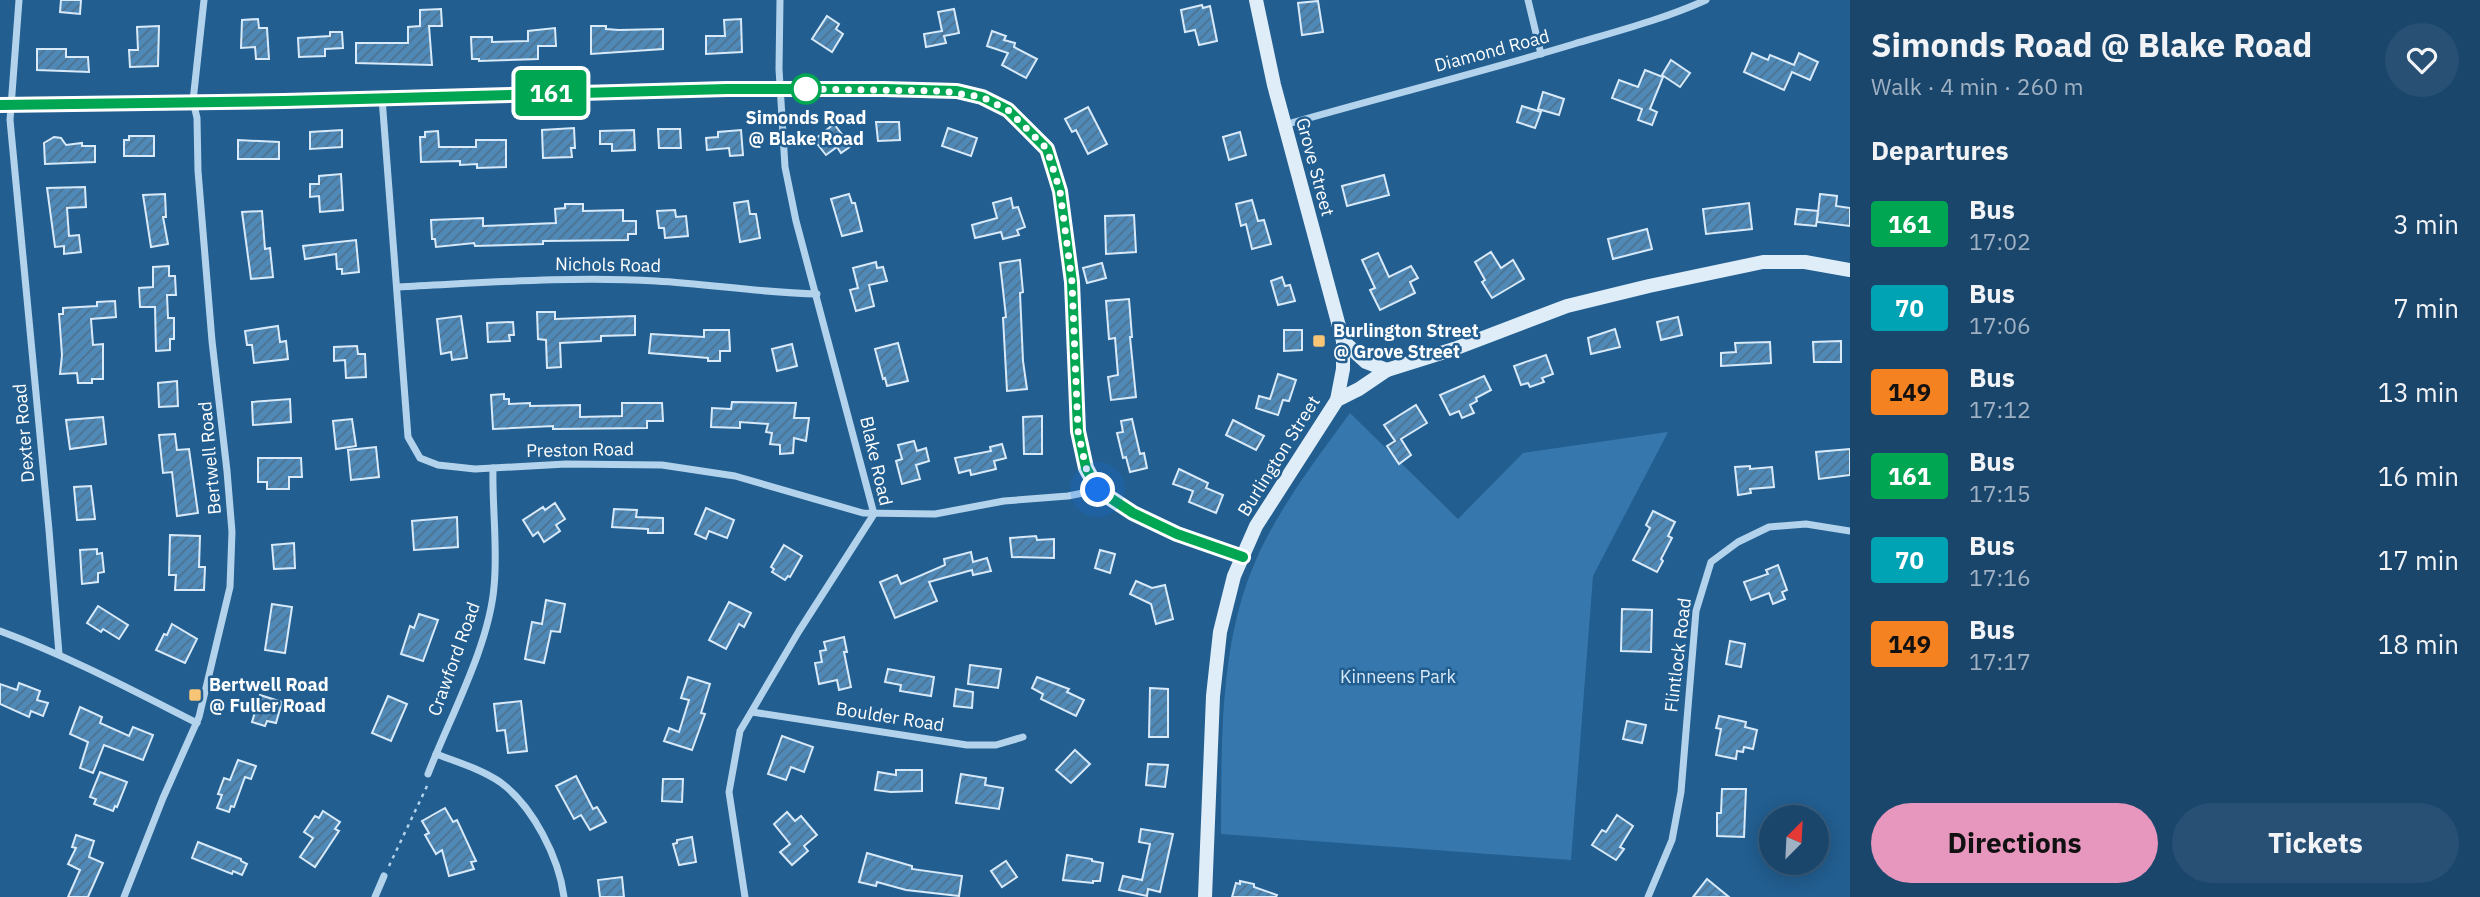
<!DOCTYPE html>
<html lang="en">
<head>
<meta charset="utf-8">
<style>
  :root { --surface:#1a466c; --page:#275074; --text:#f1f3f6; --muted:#9fb1c2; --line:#385e7f; --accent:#e797bd }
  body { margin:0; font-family:"IBM Plex Sans",sans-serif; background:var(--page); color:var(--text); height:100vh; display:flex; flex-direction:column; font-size:26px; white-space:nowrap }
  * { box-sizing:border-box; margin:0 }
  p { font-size:23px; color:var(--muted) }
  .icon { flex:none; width:38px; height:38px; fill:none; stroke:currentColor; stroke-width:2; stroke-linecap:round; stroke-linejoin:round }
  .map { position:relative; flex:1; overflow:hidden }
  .panel { display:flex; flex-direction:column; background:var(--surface); width:630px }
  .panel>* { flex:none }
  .badge { padding:0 14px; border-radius:5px; font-size:24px; line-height:46px }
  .needle { width:46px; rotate:24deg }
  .controls { position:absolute; left:1759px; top:805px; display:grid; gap:14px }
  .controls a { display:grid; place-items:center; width:70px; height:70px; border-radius:50%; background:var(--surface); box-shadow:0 4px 18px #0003,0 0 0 2px var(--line); font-size:35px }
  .you { position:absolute; width:35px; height:35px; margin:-18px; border:5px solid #fff; border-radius:50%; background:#1a73e8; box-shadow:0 0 0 10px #1a73e833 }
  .map>.badge { position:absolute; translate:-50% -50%; box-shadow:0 0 0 4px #fff }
  h2 { padding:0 21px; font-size:26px; line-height:63px }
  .round { display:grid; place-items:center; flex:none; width:74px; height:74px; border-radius:37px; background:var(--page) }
  .summary { display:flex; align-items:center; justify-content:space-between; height:119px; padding:0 21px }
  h1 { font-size:33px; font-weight:700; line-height:52px }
  .cta { display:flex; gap:14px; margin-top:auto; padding:14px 21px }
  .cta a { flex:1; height:80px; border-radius:42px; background:var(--accent); color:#111; font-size:28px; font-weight:700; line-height:80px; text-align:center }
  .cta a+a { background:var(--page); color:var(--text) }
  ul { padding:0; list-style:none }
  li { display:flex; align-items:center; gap:21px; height:84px; padding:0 21px }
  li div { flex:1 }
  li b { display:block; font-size:26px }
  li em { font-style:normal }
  li .badge { min-width:77px; font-weight:700; text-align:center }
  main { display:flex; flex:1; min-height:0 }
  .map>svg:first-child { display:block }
  .park { fill:#3678ad }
  .building { fill:url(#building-hatch); stroke:#d8eaf9; stroke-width:2 }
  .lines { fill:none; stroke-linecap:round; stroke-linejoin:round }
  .path { stroke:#b3d3ec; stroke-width:2.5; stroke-dasharray:3.5 5; stroke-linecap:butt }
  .street { stroke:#b3d3ec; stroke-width:7 }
  .secondary { stroke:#dfedf9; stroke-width:14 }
  .line-casing { stroke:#fff; stroke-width:16 }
  .line { stroke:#00a651; stroke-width:10 }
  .walk { stroke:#fff; stroke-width:7; stroke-dasharray:0 12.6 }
  .stop-dot { fill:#fff; stroke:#00a651; stroke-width:3.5 }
  .poi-dot { fill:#f8c475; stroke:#225e90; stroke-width:2.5 }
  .labels { text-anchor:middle; stroke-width:5; stroke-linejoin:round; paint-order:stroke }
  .street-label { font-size:18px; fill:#fff; stroke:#225e90 }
  .stop-label { font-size:18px; font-weight:bold; fill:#fff; stroke:#225e90 }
  .poi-label { font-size:18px; font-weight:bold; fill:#fff; stroke:#225e90; text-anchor:start }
  .park-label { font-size:18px; fill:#d8eaf9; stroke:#225e90 }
</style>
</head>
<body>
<main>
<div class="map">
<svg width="1850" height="897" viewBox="0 0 1850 897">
  <defs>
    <pattern id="building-hatch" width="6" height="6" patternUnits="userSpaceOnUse" patternTransform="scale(1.75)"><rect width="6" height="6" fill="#4f89b8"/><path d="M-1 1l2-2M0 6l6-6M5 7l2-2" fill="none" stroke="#4e718d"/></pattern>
  </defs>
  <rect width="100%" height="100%" fill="#225e90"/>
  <path class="park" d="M1350,413L1458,519L1523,453L1668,432L1593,576L1571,860L1221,834C1222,736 1218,631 1265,541C1288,496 1320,454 1350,413Z"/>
  <g class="building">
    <path d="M61,0H81L80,14L60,12Z"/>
    <path d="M1318,1L1323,32L1302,35L1298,3Z"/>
    <path d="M1202,5L1203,8L1210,6L1217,41L1199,45L1195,30L1185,32L1181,10Z"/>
    <path d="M441,9L442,26H429L432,65L356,63V43H408V27L420,26V10Z"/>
    <path d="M954,9L959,33L944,36L946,43L926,47L924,34L942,31L938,12Z"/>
    <path d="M827,16L839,24L836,29L843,34L832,52L812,39Z"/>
    <path d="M258,19L259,28H267L269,59H256L255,47L241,48L242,20Z"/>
    <path d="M741,19L742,52L706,54V36H725L724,20Z"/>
    <path d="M159,26L158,66L130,67L129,50H138L137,27Z"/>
    <path d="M591,26H606V29L619,30L663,29V49L591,54Z"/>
    <path d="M555,28L556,46H538V59L479,61V59H472L471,37H492V42L528,41V31Z"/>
    <path d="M992,31L1006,36L1004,40L1015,43L1014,47L1037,59L1026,78L1002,65L1008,53L987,46Z"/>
    <path d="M330,32H342L343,48L325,49V56L299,57L298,38L330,36Z"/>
    <path d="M37,49H66V57H88L89,72L37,70Z"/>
    <path d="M1752,53L1768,60L1770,55L1794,65L1799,53L1818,62L1810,80L1792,72L1784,90L1744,72Z"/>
    <path d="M1671,60L1690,73L1680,87L1662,75Z"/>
    <path d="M1645,70L1663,77L1650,109L1657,112L1652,125L1638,120L1642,109L1612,98L1619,80L1638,87Z"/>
    <path d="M1543,92L1564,99L1559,115L1538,109Z"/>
    <path d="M1522,106L1541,112L1535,128L1517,122Z"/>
    <path d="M1088,107L1107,144L1088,154L1076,130L1072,132L1065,119Z"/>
    <path d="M876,122H899L900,140L878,141Z"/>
    <path d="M834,124L851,146L841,153L837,147L826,155L814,140Z"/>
    <path d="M574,128L575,148H571L572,157L543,158L542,130Z"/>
    <path d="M948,128L977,138L971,156L942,146Z"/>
    <path d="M658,129H680L681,148H659Z"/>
    <path d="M342,130V147L310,149V132Z"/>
    <path d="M634,130L635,150L612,151V144H600V131Z"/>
    <path d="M741,130L743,155L730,156L729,148L707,150L706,138L718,137V132Z"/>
    <path d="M438,131L439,147H476V140H506V167L477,168V164L460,165V161L421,162L420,137H425V132Z"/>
    <path d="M1240,132L1246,155L1229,160L1223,137Z"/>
    <path d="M129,136H154V156H124V140H129Z"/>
    <path d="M54,137L61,138L66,145L82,143V146H95V162L45,164L44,143Z"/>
    <path d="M238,140L279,142V159H238Z"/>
    <path d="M341,174L343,210L320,212L319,196L310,197V184H319V176Z"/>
    <path d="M1384,175L1389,195L1347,206L1342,186Z"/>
    <path d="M85,187L86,207L67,208L69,236L79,235L81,252L64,254V246L55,247L47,188Z"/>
    <path d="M165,194L166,217H163L168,244L151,247L143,195Z"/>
    <path d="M849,194L852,203H855L862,231L842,236L831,199Z"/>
    <path d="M1820,194L1837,196L1836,206L1850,208V226L1817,222Z"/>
    <path d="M1011,198L1013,208L1018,207L1025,227L1017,230L1019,235L1003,239L1001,232L975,238L972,225L997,218L993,203Z"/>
    <path d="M1252,200L1258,221L1264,220L1271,244L1252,249L1246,224L1241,226L1236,204Z"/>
    <path d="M748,201L750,214H756L760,238L740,242L734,203Z"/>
    <path d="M1749,203L1752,229L1706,234L1703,209Z"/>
    <path d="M565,204H583V211L623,210V221H636V234H628V240L543,241V244L475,246L474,243L436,247L435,239H432L431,220L483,218V226L556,223L555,209L565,208Z"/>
    <path d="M1797,209L1818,211L1816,226L1795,224Z"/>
    <path d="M675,210L676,217L686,216L688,236L665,238L664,228H659L657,211Z"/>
    <path d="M262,211L265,249L270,248L273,277L251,279L242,212Z"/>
    <path d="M1134,215L1136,252L1106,254L1105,216Z"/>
    <path d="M1647,229L1652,249L1613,259L1608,239Z"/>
    <path d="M356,240L359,272L342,274V269H337L336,254L305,259L303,246Z"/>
    <path d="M1491,252L1501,268L1513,260L1524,279L1492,298L1482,282L1485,280L1475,262Z"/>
    <path d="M1378,253L1389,277L1411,266L1418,278L1410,282L1415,293L1380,310L1370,290L1375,288L1362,260Z"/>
    <path d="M1020,260L1023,292L1020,293L1023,361L1027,389L1007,391L1003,318L1006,317L1000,263Z"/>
    <path d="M876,262L877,268L883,267L887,281L869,285L874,306L856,311L850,290L858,288L853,268Z"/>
    <path d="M1102,263L1106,278L1087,283L1083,268Z"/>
    <path d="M169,266V276H175L176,295H167L168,318H174V339H170V350L156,351L155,307H140L139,288L153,287V267Z"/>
    <path d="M1282,277L1285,286L1290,285L1295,301L1278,305L1271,281Z"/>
    <path d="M1129,299L1132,337H1130L1136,397L1111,400L1108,377L1118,375L1115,338L1109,339L1106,301Z"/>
    <path d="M115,301L116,317L91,319L93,345L103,344V379H92V383H78L77,373L60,374L62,355L59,314H63V308L97,306V302Z"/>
    <path d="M537,312H555V319L635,316V335L601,336V341L560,343L561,367L547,368L546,340L538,339Z"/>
    <path d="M461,316L467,358L452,360L451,352L441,354L437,319Z"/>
    <path d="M1678,317L1682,335L1661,340L1657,322Z"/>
    <path d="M513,322L514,335H509L510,341L488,342L487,323Z"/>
    <path d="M278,326L280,342L286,341L288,359L254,363L252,345H247L245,331Z"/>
    <path d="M1615,329L1620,347L1591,354L1588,338Z"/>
    <path d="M704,330H729L730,351H720V361H708V358L649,353L651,334L704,337Z"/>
    <path d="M1284,330H1302V350L1284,351Z"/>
    <path d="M1841,341V362H1814L1813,342Z"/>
    <path d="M1770,342L1771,363L1721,366V353L1736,352L1735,343Z"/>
    <path d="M898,343L908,381L887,386L885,378L883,379L875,349Z"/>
    <path d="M792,344L797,366L777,371L772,349Z"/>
    <path d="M357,346L358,354H365L366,377L346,378L345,360L334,361V347Z"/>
    <path d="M1546,355L1553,374L1542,378L1544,382L1530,387L1528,383L1521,385L1514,366Z"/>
    <path d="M1278,374L1296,380L1289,401L1283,400L1278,415L1256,408L1259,396L1270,399Z"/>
    <path d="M1484,376L1491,390L1476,398L1477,401L1470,405L1474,413L1462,418L1459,411L1450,415L1440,395Z"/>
    <path d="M177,381L178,406L159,407L158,383Z"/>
    <path d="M504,394V399H509V404L530,403V406L580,405V417L622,416V403H662L663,421H647V428L553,429V426L493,429L491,395Z"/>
    <path d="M290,399L291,422L253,425L252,402Z"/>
    <path d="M732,402L796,403L794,418H809L806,441L794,438L793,453L780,454V445L770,444L772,433L766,432L768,424L740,422V428L711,427L712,408L731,409Z"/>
    <path d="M1416,405L1427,423L1401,439L1411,455L1399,464L1387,446L1395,441L1384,425Z"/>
    <path d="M1042,416V454H1024L1023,417Z"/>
    <path d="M103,417L106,444L70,449L66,420Z"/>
    <path d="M352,419L356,446L336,449L333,421Z"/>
    <path d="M1132,419L1140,454L1144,453L1147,468L1130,472L1126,457L1123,458L1117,433L1123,432L1121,421Z"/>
    <path d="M1233,420L1264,436L1256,450L1226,435Z"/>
    <path d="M175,434L177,450L189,449L198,513L177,516L172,472L163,473L159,435Z"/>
    <path d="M914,441L917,451L926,448L929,461L916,465L920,479L902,484L896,461L902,459L898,445Z"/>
    <path d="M1002,444L1006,458L994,461L996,469L971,475L970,470L959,473L955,458L991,451L990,447Z"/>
    <path d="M376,447L379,477L351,480L348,450Z"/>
    <path d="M1850,449V475L1819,479L1816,452Z"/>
    <path d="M258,458H301L302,477H289V489H267V482H258Z"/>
    <path d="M1750,466V469L1772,467L1774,487L1750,489L1751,493L1738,495L1735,467Z"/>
    <path d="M1179,469L1208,483L1206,488L1223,495L1216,513L1189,502L1193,491L1173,484Z"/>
    <path d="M91,486L95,519L77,520L74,487Z"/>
    <path d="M555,503L565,519L556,525L560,531L544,542L538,532L533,536L523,520L543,507L545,510Z"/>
    <path d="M706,508L734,520L727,538L709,531L706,539L695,534Z"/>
    <path d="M614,509L637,510L636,517L663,518V533H648V529L612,527Z"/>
    <path d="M1653,511L1675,522L1668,536L1672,538L1661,559L1663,561L1657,572L1633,560L1650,528L1646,525Z"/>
    <path d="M457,517L458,547L414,550L412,521Z"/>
    <path d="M170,535L200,536L199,567H205L204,590H175L176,575H169Z"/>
    <path d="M1036,536L1037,540L1054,539V558L1012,557L1010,538Z"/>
    <path d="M294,543L295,568L274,569L272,545Z"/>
    <path d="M784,545L802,556L790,577L788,576L785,580L772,572L774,569L771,567Z"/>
    <path d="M97,549V554L102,553L104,572L98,573V582L82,584L80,550Z"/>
    <path d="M1100,550L1115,554L1110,573L1095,568Z"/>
    <path d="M971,552L973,562L987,558L991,571L973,575L972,570L929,582L937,601L895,618L880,582L897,575L901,584L945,565L944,559Z"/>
    <path d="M1778,565L1787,590L1782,592L1785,599L1773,604L1769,593L1751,600L1744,582L1768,574L1766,570Z"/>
    <path d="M1136,581L1152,588L1165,585L1173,619L1156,624L1151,604L1130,594Z"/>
    <path d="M546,600L565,604L560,632L551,631L544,663L525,659L532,622L542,624Z"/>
    <path d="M729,602L751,613L744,627L739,624L726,649L709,640Z"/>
    <path d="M272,604L292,607L285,653L265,650Z"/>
    <path d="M98,606L128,625L119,639L103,629L101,632L87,623Z"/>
    <path d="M1622,609L1652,610L1651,652L1621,651Z"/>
    <path d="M419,614L438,620L423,661L401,654L410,626L414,628Z"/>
    <path d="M172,624L197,639L185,663L156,650L164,634L167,635Z"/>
    <path d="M844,637L847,652H844L851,687L839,690L837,680L819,684L815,663L822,662L820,651L826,650L824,642Z"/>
    <path d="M1730,641L1745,644L1741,667L1726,664Z"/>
    <path d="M970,665L1001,669L998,688L968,684Z"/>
    <path d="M888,669L934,677L931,696L900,691L901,685L885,682Z"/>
    <path d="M688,677L710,684L701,713L705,714L692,750L664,741L669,728L679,732L689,700L681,698Z"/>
    <path d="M1037,677L1069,689L1067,692L1084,700L1076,716L1041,699L1043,694L1032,688Z"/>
    <path d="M19,683L40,691L37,700L48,703L43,716L31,711L29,717L0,704V684L17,690Z"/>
    <path d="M1150,688L1168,689V737H1149Z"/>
    <path d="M956,689L973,692L972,708L954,706Z"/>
    <path d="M260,695L282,702L276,723L267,721L265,726L252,722Z"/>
    <path d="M388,696L407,704L391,741L372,733Z"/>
    <path d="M521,701L527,751L508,753L505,730L497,731L494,704Z"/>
    <path d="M80,707L102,717L100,723L129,736L133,727L153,735L143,760L104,745L93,773L80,768L88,742L70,734Z"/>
    <path d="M1719,716L1746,722L1745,727L1757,730L1753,749L1744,747L1743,752L1737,751L1736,759L1716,755L1721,729L1716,728Z"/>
    <path d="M1627,721L1646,725L1642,743L1623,739Z"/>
    <path d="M782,736L813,747L804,772L791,767L786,780L768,774Z"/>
    <path d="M1075,750L1090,764L1071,783L1056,770Z"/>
    <path d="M238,760L256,766L251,779L245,777L234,807L231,806L229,812L217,808L222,795L218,794L224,778L230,780Z"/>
    <path d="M1148,764L1168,765L1165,787L1146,785Z"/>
    <path d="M896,770H922V791L891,792L875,790L878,772L896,775Z"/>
    <path d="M100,772L127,782L117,807L115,806L113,811L94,804L96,799L90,797Z"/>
    <path d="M961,774L986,778L985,785L1003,788L999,809L956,803Z"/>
    <path d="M576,776L593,809L597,807L606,822L590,830L581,815L574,819L556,786Z"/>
    <path d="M663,779H683L682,802L662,801Z"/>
    <path d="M1722,789H1746L1744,837L1717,836V813H1721Z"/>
    <path d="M445,808L453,822L457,820L476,861L471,862L474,869L449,876L442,850L436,854L425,835L429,833L422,821Z"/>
    <path d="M323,811L340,822L335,829L339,831L315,867L300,857L313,838L304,832L315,816L319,818Z"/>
    <path d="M787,812L795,821L801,816L817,835L804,846L808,851L792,865L780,852L790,844L774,824Z"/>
    <path d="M1617,815L1633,826L1620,847L1624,849L1616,860L1592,845L1602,830L1606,832Z"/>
    <path d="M1141,829L1173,834L1160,892L1148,889L1147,896L1119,890L1123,876L1142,880L1150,844L1139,842Z"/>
    <path d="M76,835L94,841L89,857L103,863L88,897H68L80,870L68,864L76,848L72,847Z"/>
    <path d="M692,837L696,862L679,865L673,844L677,843V840Z"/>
    <path d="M198,842L241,859V861L247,864L242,875L233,871L232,874L192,858Z"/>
    <path d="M867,853L912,866V869L962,876L959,896L906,890L877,882L876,886L859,882Z"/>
    <path d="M1067,855L1092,859V861L1103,863L1100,881H1093V883L1063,880Z"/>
    <path d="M1006,861L1017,877L1002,887L991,871Z"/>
    <path d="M622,877L624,897H600L598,880Z"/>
    <path d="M1707,879L1729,897H1693Z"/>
    <path d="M1240,881L1254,884V887L1277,895L1276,897H1232L1236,883L1240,884Z"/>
  </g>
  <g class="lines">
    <path class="path" d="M389,866L428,784"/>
    <g class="street">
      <path d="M19,0L10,120L49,530L59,654"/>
      <path d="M1528,0L1541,54"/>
      <path d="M382,98L408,437L420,458L438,465L475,469L566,464L662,465L735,476L863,513L935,514L1004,501L1068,496L1098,490"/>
      <path d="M0,105L284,101L727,89H884L957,91L982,97L1008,110L1047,149L1061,191L1072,282L1078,431L1086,468L1098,490L1133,512L1177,534L1242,557"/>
      <path d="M1284,125C1381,97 1478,73 1574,44C1618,31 1664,19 1706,0"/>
      <path d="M398,287C484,283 570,276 656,281C710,284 763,293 817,294"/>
      <path d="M0,631C68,656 132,690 197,723"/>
      <path d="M752,712L967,745H996L1023,737"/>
      <path d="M436,754C457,762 481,769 500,782C533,806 559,858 564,897"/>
      <path d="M428,774C450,717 489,646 494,587C498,549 492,507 493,468"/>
      <path d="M124,897L163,798L199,717L230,587L232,532L227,471L212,341L198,171L197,118L193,101L204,0"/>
      <path d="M375,897L384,876"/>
      <path d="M745,897L729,792L740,731L799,631L874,514L796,221L785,167L779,69L780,0"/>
      <path d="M1648,897L1672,840L1681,792L1696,611L1711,562L1738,542L1769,527L1806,524L1850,531"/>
    </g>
    <g class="secondary">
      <path d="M1256,0L1274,85L1343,341V369L1337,400"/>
      <path d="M1343,341L1366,362L1387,370"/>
      <path d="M1205,897L1213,696L1220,632L1234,576L1256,526L1337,400L1359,389L1387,370L1454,349L1567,306L1649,286L1763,262H1805L1850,270"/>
    </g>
  </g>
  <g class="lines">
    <g class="line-casing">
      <path id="line" d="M0,105L284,101L727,89H884L957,91L982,97L1008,110L1047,149L1060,191L1072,282L1078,431L1086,468L1098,490L1133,513L1177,534L1243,557"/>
    </g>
    <use href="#line" class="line"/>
    <path class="walk" d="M806,89H802L942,91L982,97L1008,110L1047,149L1060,191L1072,282L1078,431L1086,468L1098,490"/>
  </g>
  <circle class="stop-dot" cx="806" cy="89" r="14"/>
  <g class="poi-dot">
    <rect x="1312" y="334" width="14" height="14" rx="3.5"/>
    <rect x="188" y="688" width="14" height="14" rx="3.5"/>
  </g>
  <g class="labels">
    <g class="street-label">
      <text transform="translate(1492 51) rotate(-15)" y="6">Diamond Road</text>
      <text transform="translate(1315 167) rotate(75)" y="6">Grove Street</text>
      <text transform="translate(608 265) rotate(1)" y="6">Nichols Road</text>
      <text transform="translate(24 433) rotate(-95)" y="6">Dexter Road</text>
      <text transform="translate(580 450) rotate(-1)" y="6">Preston Road</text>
      <text transform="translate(1279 456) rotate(-58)" y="6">Burlington Street</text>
      <text transform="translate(210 458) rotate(-95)" y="6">Bertwell Road</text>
      <text transform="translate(876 461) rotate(77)" y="6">Blake Road</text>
      <text transform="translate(1678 655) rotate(-83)" y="6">Flintlock Road</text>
      <text transform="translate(454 659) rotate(-70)" y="6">Crawford Road</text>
      <text transform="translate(890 717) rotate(9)" y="6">Boulder Road</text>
    </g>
    <g class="stop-label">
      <text x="806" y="124">Simonds Road<tspan x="806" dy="21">@ Blake Road</tspan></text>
    </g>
    <g class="poi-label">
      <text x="1333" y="337">Burlington Street<tspan x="1333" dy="21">@ Grove Street</tspan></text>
      <text x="209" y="691">Bertwell Road<tspan x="209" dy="21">@ Fuller Road</tspan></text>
    </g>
    <g class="park-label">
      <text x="1398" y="683">Kinneens Park</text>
    </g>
  </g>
</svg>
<div class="controls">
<a><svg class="needle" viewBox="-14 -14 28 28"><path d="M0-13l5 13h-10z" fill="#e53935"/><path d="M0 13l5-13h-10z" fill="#9fb1c2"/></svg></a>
</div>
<div class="you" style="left:1098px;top:490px"></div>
<b class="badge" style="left:551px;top:93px;background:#00a651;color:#fff">161</b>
</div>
<section class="panel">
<div class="summary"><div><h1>Simonds Road @ Blake Road</h1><p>Walk · 4 min · 260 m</p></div><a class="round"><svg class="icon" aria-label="heart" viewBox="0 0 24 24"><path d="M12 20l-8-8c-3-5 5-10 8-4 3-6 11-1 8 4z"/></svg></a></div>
<h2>Departures</h2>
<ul>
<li><span class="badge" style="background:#00a651;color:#fff">161</span><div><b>Bus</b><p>17:02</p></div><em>3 min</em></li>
<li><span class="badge" style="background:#00a3b4;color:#fff">70</span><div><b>Bus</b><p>17:06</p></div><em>7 min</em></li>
<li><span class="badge" style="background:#f58220;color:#111">149</span><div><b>Bus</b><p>17:12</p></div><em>13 min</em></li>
<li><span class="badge" style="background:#00a651;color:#fff">161</span><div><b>Bus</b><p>17:15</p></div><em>16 min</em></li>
<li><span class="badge" style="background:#00a3b4;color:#fff">70</span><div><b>Bus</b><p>17:16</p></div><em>17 min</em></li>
<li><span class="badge" style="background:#f58220;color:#111">149</span><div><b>Bus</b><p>17:17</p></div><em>18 min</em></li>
</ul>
<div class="cta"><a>Directions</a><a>Tickets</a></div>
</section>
</main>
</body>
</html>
